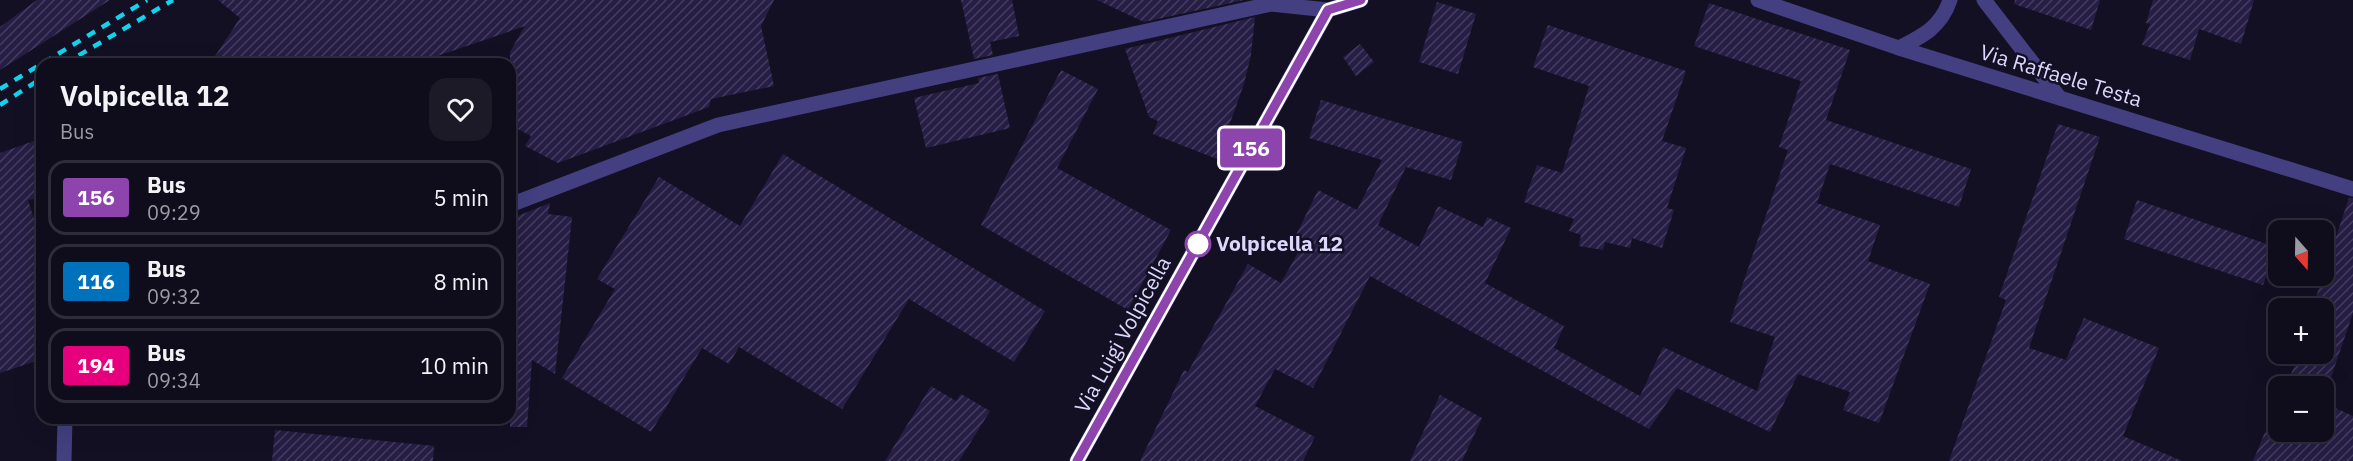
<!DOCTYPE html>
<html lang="it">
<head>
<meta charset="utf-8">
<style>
  :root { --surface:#0f0c1b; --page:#1d1a28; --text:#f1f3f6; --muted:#9b9ba3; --line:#2f2c3a }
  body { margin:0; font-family:"IBM Plex Sans",sans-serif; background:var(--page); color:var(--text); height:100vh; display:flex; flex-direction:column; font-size:22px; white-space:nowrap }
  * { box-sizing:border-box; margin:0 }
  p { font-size:20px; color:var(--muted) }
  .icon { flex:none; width:33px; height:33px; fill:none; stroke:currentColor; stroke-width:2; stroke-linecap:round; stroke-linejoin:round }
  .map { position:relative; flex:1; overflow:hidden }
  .sheet { position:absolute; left:36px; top:58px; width:480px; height:366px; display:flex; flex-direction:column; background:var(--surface); border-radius:18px; box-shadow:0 6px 24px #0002,0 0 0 2px var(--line) }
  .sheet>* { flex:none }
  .badge { padding:0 12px; border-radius:4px; font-size:21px; line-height:39px }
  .needle { width:39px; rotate:160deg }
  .controls { position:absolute; left:2268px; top:220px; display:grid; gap:12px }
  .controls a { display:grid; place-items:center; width:66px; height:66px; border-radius:12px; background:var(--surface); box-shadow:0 6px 24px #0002,0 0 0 2px var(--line); font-size:30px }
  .map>.badge { position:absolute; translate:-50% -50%; box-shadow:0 0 0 3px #fff }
  .round { display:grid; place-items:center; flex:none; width:63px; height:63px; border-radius:18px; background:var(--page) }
  .overview { display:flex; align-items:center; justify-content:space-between; height:102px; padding:0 24px }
  h1 { font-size:28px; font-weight:700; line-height:45px }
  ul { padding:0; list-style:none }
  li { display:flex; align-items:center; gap:18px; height:75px; margin:0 12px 9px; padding:0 12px; border:3px solid var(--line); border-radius:18px }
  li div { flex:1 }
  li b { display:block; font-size:22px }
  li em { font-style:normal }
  li .badge { min-width:66px; font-weight:700; text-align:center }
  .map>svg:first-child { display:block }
  .building { fill:url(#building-hatch) }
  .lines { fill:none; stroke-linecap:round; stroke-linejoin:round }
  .minor { stroke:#433f80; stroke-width:15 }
  .rail { stroke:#11d3ed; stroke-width:4.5; stroke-dasharray:9 8; stroke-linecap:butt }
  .line-casing { stroke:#fff; stroke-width:14 }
  .line { stroke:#8e44ad; stroke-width:9 }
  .stop-dot { fill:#fff; stroke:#8e44ad; stroke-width:3 }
  .labels { text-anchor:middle; stroke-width:5; stroke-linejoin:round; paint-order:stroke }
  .street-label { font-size:21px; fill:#dcd7fc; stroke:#141024 }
  .stop-label { font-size:21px; font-weight:bold; fill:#dcd7fc; stroke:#141024; text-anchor:start }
</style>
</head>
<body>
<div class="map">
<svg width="2353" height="461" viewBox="0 0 2353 461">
  <defs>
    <pattern id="building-hatch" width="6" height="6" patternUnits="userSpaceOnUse" patternTransform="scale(1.5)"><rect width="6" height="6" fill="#261e44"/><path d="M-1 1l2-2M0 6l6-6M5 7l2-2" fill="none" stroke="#453e60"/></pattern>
  </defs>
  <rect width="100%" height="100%" fill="#141024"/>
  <g class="building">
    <path d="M37,0H110L0,70V27Z"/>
    <path d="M218,0H774L761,26L774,86L711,99L709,107L558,163L525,146L531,136L510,125V52L525,26L414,64H210L240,18Z"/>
    <path d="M961,0H1012L1019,36L990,42L993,55L974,59Z"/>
    <path d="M1097,0H1244L1144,22Z"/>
    <path d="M2015,0H2100L2091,30L2014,4Z"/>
    <path d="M2153,0H2254L2241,44L2199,29L2190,60L2142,45L2150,24L2146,23Z"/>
    <path d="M1437,2L1476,14L1458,74L1419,62Z"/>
    <path d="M1709,3L1850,50L1826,120L1971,169L1959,207L1830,164L1817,203L1880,225L1868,261L1930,284L1879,423L1843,410L1850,392L1798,374L1770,432L1677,388L1649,429L1370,276L1313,388L1275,369L1255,406L1315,437L1303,461H1140L1184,370L1188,372L1248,264L1281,283L1305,240L1296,235L1318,190L1357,210L1382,160L1309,138L1321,100L1463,142L1451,180L1406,167L1378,225L1419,247L1438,206L1483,227L1487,217L1511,228L1485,283L1564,326L1554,348L1640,396L1663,347L1757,391L1775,337L1730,322L1788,150L1779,147L1801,81L1694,46Z"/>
    <path d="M1255,17L1251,55L1244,84L1217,159L1153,134L1158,121L1149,117L1125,49Z"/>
    <path d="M1548,25L1686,71L1662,141L1686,148L1667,208L1674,210L1662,248L1632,238L1630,248L1605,242L1603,250L1579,246L1581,235L1569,231L1574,219L1524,202L1537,165L1562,173L1589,86L1533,67Z"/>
    <path d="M1360,44L1374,62L1356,76L1343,57Z"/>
    <path d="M1061,70L1098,89L1057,168L1171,230L1128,310L981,225Z"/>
    <path d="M998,74L1010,128L926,148L914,98L979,83L978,78Z"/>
    <path d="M2058,124L2100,137L2029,348L2066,360L2084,318L2159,348L2123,436L2182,461H1949L2006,300L1999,297Z"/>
    <path d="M42,138V197L28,200L42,245V359L0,373V153Z"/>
    <path d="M783,154L1045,311L1014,362L909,299L842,409L739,347L729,364L702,348L651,432L562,378L615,289L597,279L659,177L740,226Z"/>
    <path d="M2349,198H2353V313L2327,389L2285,387L2300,354H2324V309H2312Z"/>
    <path d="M2137,200L2276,247L2263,285L2124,239Z"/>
    <path d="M550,203L548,214L572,217L555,374L532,360L527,427H510V219Z"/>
    <path d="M931,386L956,401L961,394L990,411L959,461H885Z"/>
    <path d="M1440,395L1482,418L1462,461H1410Z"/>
    <path d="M2324,403L2353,416V461H2253L2265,432H2324Z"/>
    <path d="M275,430L434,446L433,461H272Z"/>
  </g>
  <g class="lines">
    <g class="minor">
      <path d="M1758,0L1899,48L2353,189"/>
      <path d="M1984,0L2059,97"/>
      <path d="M1899,48C1923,36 1941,27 1950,0"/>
      <path d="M510,205L718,125L1271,4L1328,10L1361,0"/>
      <path d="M64,461L65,418"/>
      <path d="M1077,461L1328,10"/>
    </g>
    <g class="rail">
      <path d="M64,64L173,0"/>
      <path d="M0,89L147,0"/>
      <path d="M0,105L42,78"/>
    </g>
  </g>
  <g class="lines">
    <g class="line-casing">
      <path id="line" d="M1077,461L1328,10L1361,0"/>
    </g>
    <use href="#line" class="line"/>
  </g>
  <circle class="stop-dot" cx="1198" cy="244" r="12"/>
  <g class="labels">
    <g class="street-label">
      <text transform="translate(2061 76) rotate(17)" y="7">Via Raffaele Testa</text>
      <text transform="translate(1123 335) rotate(-61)" y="7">Via Luigi Volpicella</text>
    </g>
    <g class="stop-label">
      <text x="1216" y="251">Volpicella 12</text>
    </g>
  </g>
</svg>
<div class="controls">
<a><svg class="needle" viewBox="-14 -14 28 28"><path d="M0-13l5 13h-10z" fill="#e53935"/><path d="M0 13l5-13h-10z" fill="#9b9ba3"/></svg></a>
<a>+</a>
<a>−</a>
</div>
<b class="badge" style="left:1251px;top:148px;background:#8e44ad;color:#fff">156</b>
<section class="sheet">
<div class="overview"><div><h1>Volpicella 12</h1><p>Bus</p></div><a class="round"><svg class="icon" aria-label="heart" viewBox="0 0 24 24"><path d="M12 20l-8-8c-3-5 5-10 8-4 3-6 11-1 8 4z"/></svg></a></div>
<ul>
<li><span class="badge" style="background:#8e44ad;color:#fff">156</span><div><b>Bus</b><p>09:29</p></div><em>5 min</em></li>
<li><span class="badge" style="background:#0072bc;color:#fff">116</span><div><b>Bus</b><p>09:32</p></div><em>8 min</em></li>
<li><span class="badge" style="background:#e6007e;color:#fff">194</span><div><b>Bus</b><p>09:34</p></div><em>10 min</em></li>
</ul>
</section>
</div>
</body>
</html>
